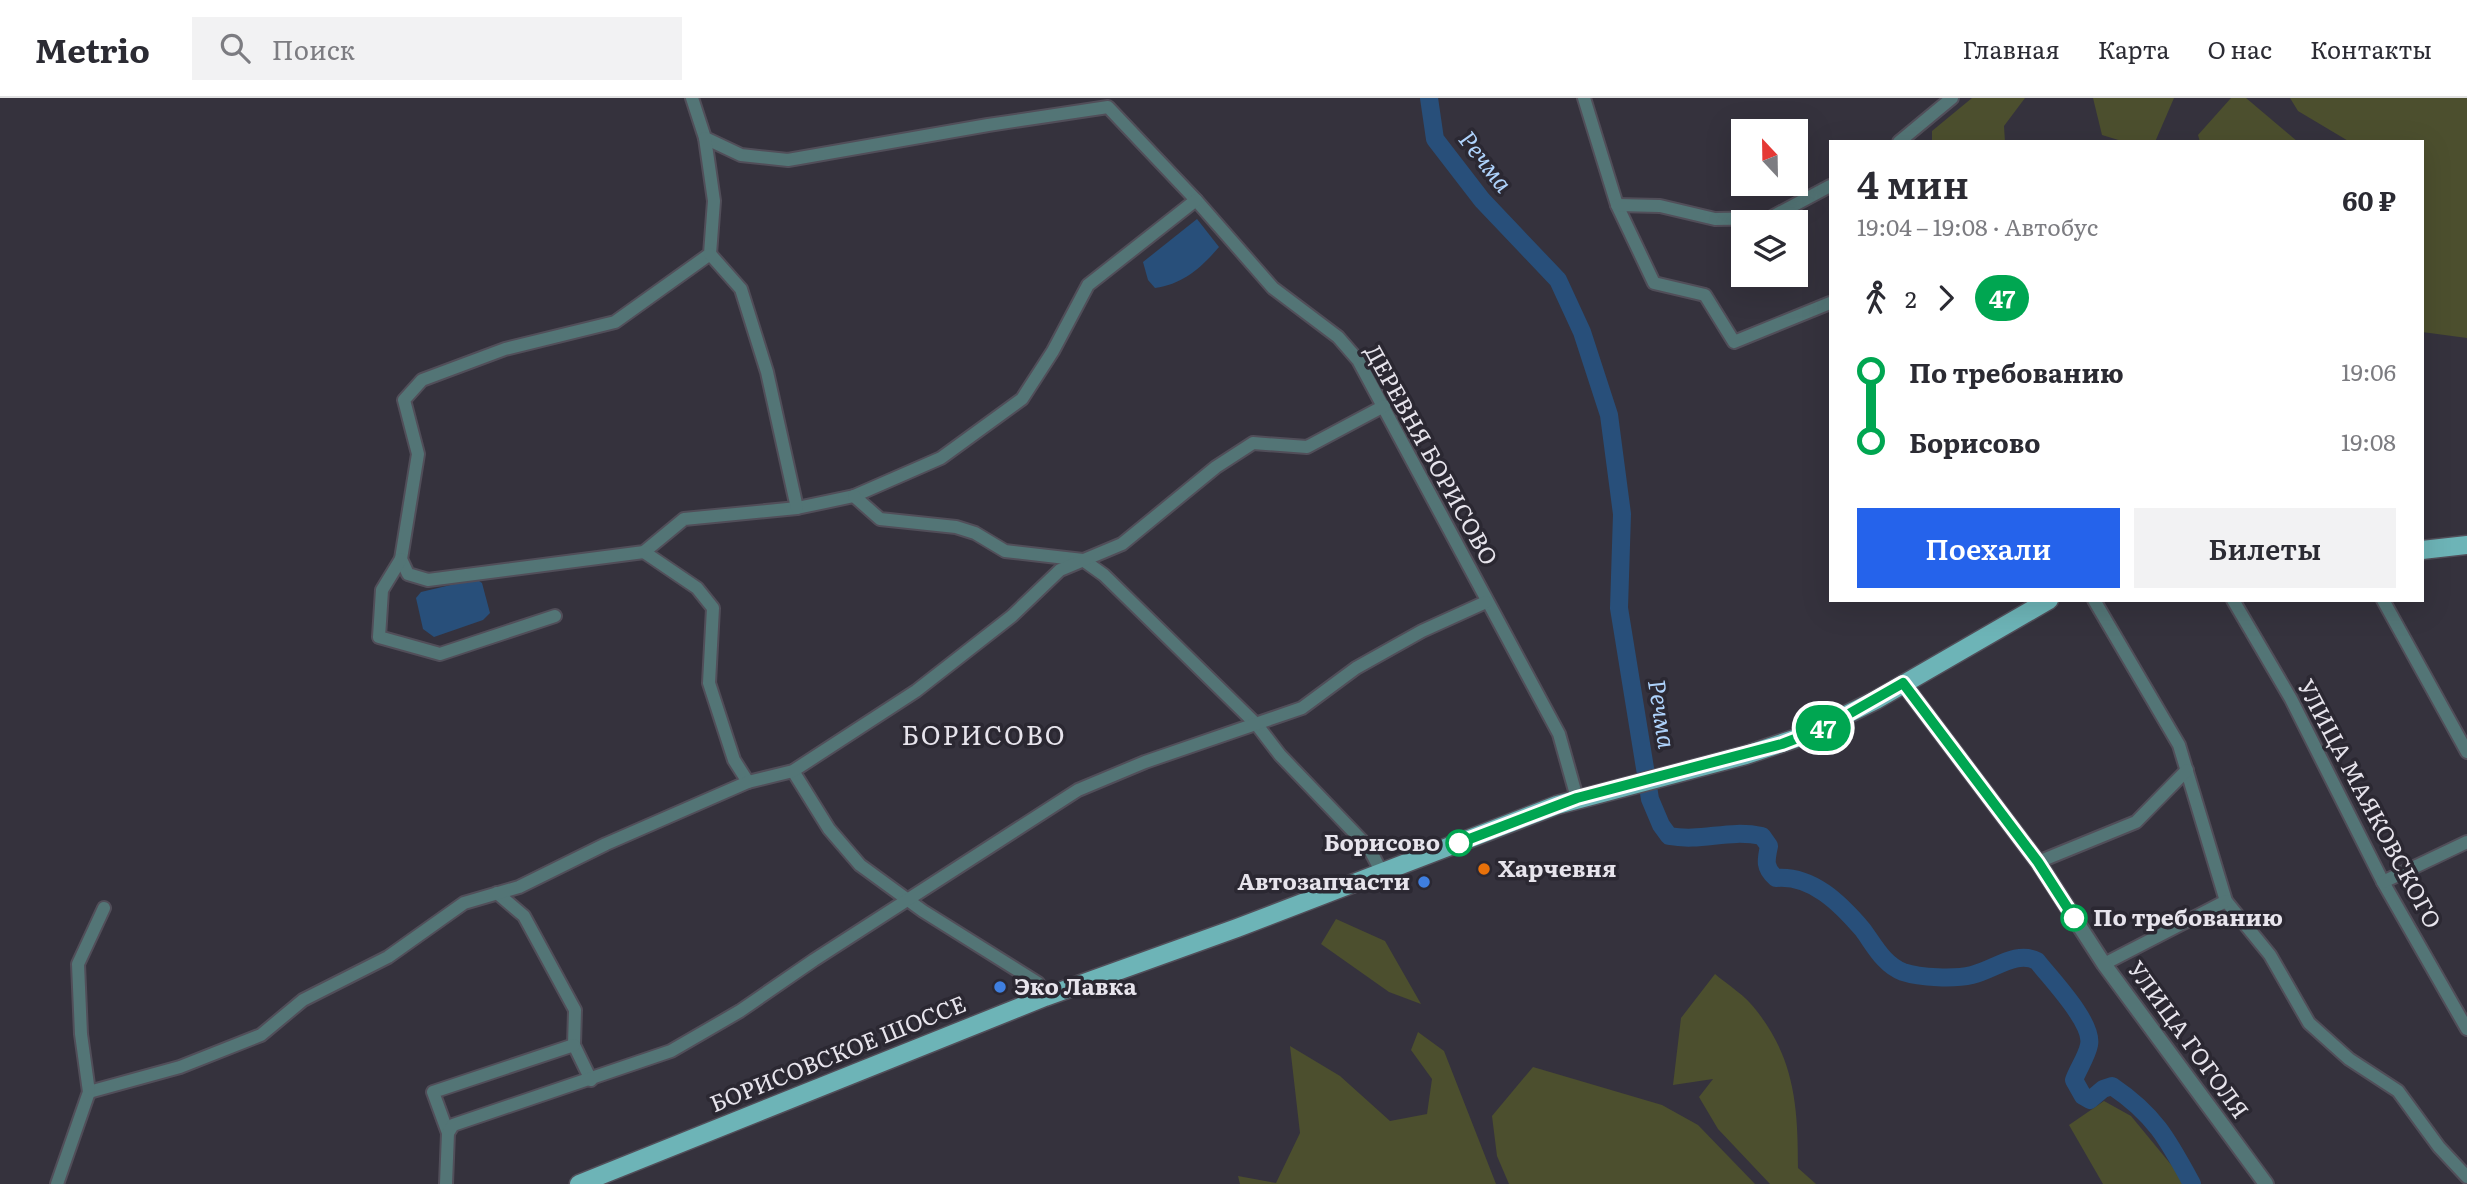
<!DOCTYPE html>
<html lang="ru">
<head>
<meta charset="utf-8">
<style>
  :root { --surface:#fff; --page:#f2f2f3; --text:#2b2b33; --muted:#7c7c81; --line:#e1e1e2; --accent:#2563eb }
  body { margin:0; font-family:Literata,serif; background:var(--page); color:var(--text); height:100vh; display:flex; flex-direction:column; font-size:26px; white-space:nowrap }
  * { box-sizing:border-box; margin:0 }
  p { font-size:23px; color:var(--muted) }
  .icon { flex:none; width:38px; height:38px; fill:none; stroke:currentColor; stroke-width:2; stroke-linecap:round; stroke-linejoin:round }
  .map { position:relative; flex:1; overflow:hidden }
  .drawer { position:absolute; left:1829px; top:42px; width:595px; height:462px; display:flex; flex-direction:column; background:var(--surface); border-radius:0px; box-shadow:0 7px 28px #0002 }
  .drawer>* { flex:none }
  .badge { padding:0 14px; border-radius:23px; font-size:24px; line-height:46px }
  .needle { width:46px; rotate:338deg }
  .fabs { position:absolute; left:1731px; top:21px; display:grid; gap:14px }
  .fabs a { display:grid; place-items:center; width:77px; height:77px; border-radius:0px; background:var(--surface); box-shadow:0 7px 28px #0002; font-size:35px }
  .map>.badge { position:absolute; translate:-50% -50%; box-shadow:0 0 0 4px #fff }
  .legs { display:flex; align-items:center; gap:10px; height:77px; padding:0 28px; font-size:23px }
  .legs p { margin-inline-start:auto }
  .overview { display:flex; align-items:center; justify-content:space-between; height:119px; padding:0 28px }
  h1 { font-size:38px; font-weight:600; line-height:52px }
  .button { display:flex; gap:14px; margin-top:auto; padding:14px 28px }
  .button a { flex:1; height:80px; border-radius:0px; background:var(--accent); color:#fff; font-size:28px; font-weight:600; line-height:80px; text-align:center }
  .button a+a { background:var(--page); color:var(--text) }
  ul { padding:0 28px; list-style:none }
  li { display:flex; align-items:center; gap:24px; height:70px; font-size:26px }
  li i { display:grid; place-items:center; width:10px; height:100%; margin:0 9px; background:currentColor }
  li i::after { content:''; width:18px; height:18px; margin:-9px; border:5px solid; border-radius:50%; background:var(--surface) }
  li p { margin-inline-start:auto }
  li:first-child i { background:linear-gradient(#0000 50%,currentColor 0) }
  li:last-child i { background:linear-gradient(currentColor 50%,#0000 0) }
  header { display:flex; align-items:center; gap:42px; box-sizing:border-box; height:98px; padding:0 35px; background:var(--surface); border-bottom:2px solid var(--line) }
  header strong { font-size:33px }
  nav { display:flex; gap:38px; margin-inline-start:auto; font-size:24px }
  .search { width:490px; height:63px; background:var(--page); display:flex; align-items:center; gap:18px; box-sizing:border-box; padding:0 24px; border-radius:0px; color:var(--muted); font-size:26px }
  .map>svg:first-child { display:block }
  .green { fill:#4c4f2e }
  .water { fill:#284f7a }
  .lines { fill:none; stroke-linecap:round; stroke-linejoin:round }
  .river { stroke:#284f7a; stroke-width:18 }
  .minor-casing { stroke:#514e59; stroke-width:16 }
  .tertiary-casing { stroke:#514e59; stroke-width:18 }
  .primary-casing { stroke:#514e59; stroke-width:21 }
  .minor { stroke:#537576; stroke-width:12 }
  .tertiary { stroke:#537576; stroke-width:14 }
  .primary { stroke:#6db4b7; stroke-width:18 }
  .line-1-casing { stroke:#fff; stroke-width:16 }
  .line-1 { stroke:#00a651; stroke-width:10 }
  .stop-1-dot { fill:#fff; stroke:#00a651; stroke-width:3.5 }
  .food-dot { fill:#e8710a; stroke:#2b2832; stroke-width:2.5 }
  .shop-dot { fill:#3f7fe0; stroke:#2b2832; stroke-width:2.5 }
  .labels { text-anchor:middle; stroke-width:7; stroke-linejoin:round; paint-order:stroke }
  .street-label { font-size:23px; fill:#e7e4ec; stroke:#2b2832 }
  .stop-label { font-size:23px; font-weight:bold; fill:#e7e4ec; stroke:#2b2832; text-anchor:end }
  .poi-label { font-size:23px; font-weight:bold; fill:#e7e4ec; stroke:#2b2832; text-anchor:start }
  .water-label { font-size:24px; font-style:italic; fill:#aed2fb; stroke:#2b2832 }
  .quarter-label { font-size:26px; letter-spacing:2px; fill:#e7e4ec; stroke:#2b2832 }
</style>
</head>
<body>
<header>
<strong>Metrio</strong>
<div class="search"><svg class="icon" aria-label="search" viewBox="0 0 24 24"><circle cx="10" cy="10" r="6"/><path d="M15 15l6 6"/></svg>Поиск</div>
<nav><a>Главная</a><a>Карта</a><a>О нас</a><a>Контакты</a></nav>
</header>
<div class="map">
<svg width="2467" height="1086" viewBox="0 0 2467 1086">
  <rect width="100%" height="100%" fill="#35323d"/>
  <g class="green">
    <path d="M1972,0H2025L2004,28L2005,44H1932V33Z"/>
    <path d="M2093,0H2174L2155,44H2125L2102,37Z"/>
    <path d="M2231,0H2246L2298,44H2200L2198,37Z"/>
    <path d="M2290,0H2467V240L2422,234V44H2350L2298,13Z"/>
    <path d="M1336,821L1385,843L1421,906L1389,894L1321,846Z"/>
    <path d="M1715,876C1728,887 1746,898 1756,912C1795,961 1798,1010 1798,1070L1816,1086H1770L1718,1031L1699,999L1713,981L1673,987L1681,920Z"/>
    <path d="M1418,934L1444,953L1496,1086H1240L1238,1078L1276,1085L1300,1035L1290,948L1340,978L1390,1023L1427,1016L1432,981L1411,952Z"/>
    <path d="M1533,969L1662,1007L1698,1027L1755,1086H1509L1497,1058L1492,1018Z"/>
    <path d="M2104,1003L2131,1018L2187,1086H2103L2069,1027Z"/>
  </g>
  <g class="water">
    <path d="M1197,121L1219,149C1201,170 1183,186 1155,190L1148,182L1143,164Z"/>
    <path d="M476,481L482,485L490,515L483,522L434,539L423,531L416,500L421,494Z"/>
  </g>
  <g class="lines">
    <path class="river" d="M1429,0L1435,41L1482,102L1558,182L1582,234L1609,317L1622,416L1619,510L1650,701L1661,727L1669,738C1703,744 1727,731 1762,738L1769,748C1766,762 1764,770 1776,780C1812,777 1840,805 1863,832C1874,847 1884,867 1903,874C1921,880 1955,881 1972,877C1994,872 2016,852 2037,863C2050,880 2094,925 2089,947C2087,958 2078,971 2074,982L2083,998L2090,1002L2103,991L2112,988C2155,1017 2168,1042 2192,1086"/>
    <g class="minor-casing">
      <g id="minor">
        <path d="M692,0L705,40L741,57L788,62L988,27L1108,9L1196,102L1273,190L1338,239L1358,262L1559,636L1577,700"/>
        <path d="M1584,0L1617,107L1654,185L1705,197L1734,244L1830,205"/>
        <path d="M705,40L714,103L710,156L615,224L505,251L422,282L404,302L418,356L401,461L408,476L428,482L644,454L684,421L797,410L854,398L941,360L1022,301L1053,253L1088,187L1196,102"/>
        <path d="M1899,44L1952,0"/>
        <path d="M1617,107L1660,108L1715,121L1770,120L1830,88"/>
        <path d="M710,156L741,191L767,274L797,410"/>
        <path d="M854,398L880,421L956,429L975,435L1005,453L1083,462L1104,477L1257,627L1280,657L1369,750L1381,773"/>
        <path d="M644,454L697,490L713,510L709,585L734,662L748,684"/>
        <path d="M401,461L382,492L379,539L440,556L555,518"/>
        <path d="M2094,502L2179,647L2226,803L2270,857L2309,925L2349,961L2398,993L2439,1049L2467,1079"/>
        <path d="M2233,502L2291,601L2383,784L2467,931"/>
        <path d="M2383,502L2467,654"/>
        <path d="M793,673L829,731L860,767L923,813L1038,885L1045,899"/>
        <path d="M2038,764L2136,724L2187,672"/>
        <path d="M2383,784L2467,744"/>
        <path d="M497,795L524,818L575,912L574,947L591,982"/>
        <path d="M2104,866L2226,803"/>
        <path d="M89,994L180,969L261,937L303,902L388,859L464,805L519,789L606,746L748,684L793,673L916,593L1012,518L1060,472L1122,446L1216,369L1253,345L1307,349L1384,308"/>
        <path d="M448,1035L433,994L574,947"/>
        <path d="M57,1086L89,994L81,936L78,866L104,810"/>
        <path d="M446,1086L448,1035L453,1027L671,953L740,913L814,862L1078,692L1145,664L1302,610L1356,570L1422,533L1486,504"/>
      </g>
    </g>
    <g class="tertiary-casing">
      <path id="tertiary" d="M1903,585L2038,764L2104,866L2266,1086"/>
    </g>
    <g class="primary-casing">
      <g id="primary">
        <path d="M2422,452L2467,447"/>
        <path d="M579,1086L1045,899L1237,830L1557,707L1746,657L1803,638L1876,602L2049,502"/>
      </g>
    </g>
    <use href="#minor" class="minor"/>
    <use href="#tertiary" class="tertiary"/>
    <use href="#primary" class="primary"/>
  </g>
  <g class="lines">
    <g class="line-1-casing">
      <path id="line-1" d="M1459,745L1577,700L1782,646L1826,629L1903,585L2038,764L2074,820"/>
    </g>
    <use href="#line-1" class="line-1"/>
  </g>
  <g class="stop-1-dot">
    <circle cx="1459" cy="745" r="12"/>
    <circle cx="2074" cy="820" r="12"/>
  </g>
  <circle class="food-dot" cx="1484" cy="771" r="7"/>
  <g class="shop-dot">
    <circle cx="1424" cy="784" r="7"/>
    <circle cx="1000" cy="889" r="7"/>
  </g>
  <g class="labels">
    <g class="street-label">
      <text transform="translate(1431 357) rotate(61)" y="8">ДЕРЕВНЯ БОРИСОВО</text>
      <text transform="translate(2369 706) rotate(62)" y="8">УЛИЦА МАЯКОВСКОГО</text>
      <text transform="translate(2188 942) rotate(54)" y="8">УЛИЦА ГОГОЛЯ</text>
      <text transform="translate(838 956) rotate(-22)" y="8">БОРИСОВСКОЕ ШОССЕ</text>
    </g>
    <g class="stop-label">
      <text x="1440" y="753">Борисово</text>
      <text x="2093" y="828" text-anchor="start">По требованию</text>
    </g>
    <g class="poi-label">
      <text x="1498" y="779">Харчевня</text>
      <text x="1410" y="792" text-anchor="end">Автозапчасти</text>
      <text x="1014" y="897">Эко Лавка</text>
    </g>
    <g class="water-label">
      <text transform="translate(1485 64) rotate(52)" y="8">Речма</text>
      <text transform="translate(1661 616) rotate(81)" y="8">Речма</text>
    </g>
    <g class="quarter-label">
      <text x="984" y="647">БОРИСОВО</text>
    </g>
  </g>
</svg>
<div class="fabs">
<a><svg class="needle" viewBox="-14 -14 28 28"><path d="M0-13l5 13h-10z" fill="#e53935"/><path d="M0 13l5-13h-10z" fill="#7c7c81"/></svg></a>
<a><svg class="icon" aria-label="layers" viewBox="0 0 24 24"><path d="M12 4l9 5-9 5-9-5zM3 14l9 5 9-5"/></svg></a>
</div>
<b class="badge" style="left:1823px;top:630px;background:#00a651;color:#fff">47</b>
<section class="drawer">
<div class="overview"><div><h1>4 мин</h1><p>19:04 – 19:08 · Автобус</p></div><b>60 ₽</b></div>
<div class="legs"><svg class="icon" aria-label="walk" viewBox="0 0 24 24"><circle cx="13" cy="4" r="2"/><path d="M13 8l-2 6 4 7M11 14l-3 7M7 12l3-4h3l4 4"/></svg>2<svg class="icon" aria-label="forward" viewBox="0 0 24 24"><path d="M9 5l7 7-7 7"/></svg><b class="badge" style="background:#00a651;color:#fff">47</b></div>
<ul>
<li><i style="color:#00a651"></i><b>По требованию</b><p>19:06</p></li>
<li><i style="color:#00a651"></i><b>Борисово</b><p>19:08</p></li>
</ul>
<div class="button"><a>Поехали</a><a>Билеты</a></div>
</section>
</div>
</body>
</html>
